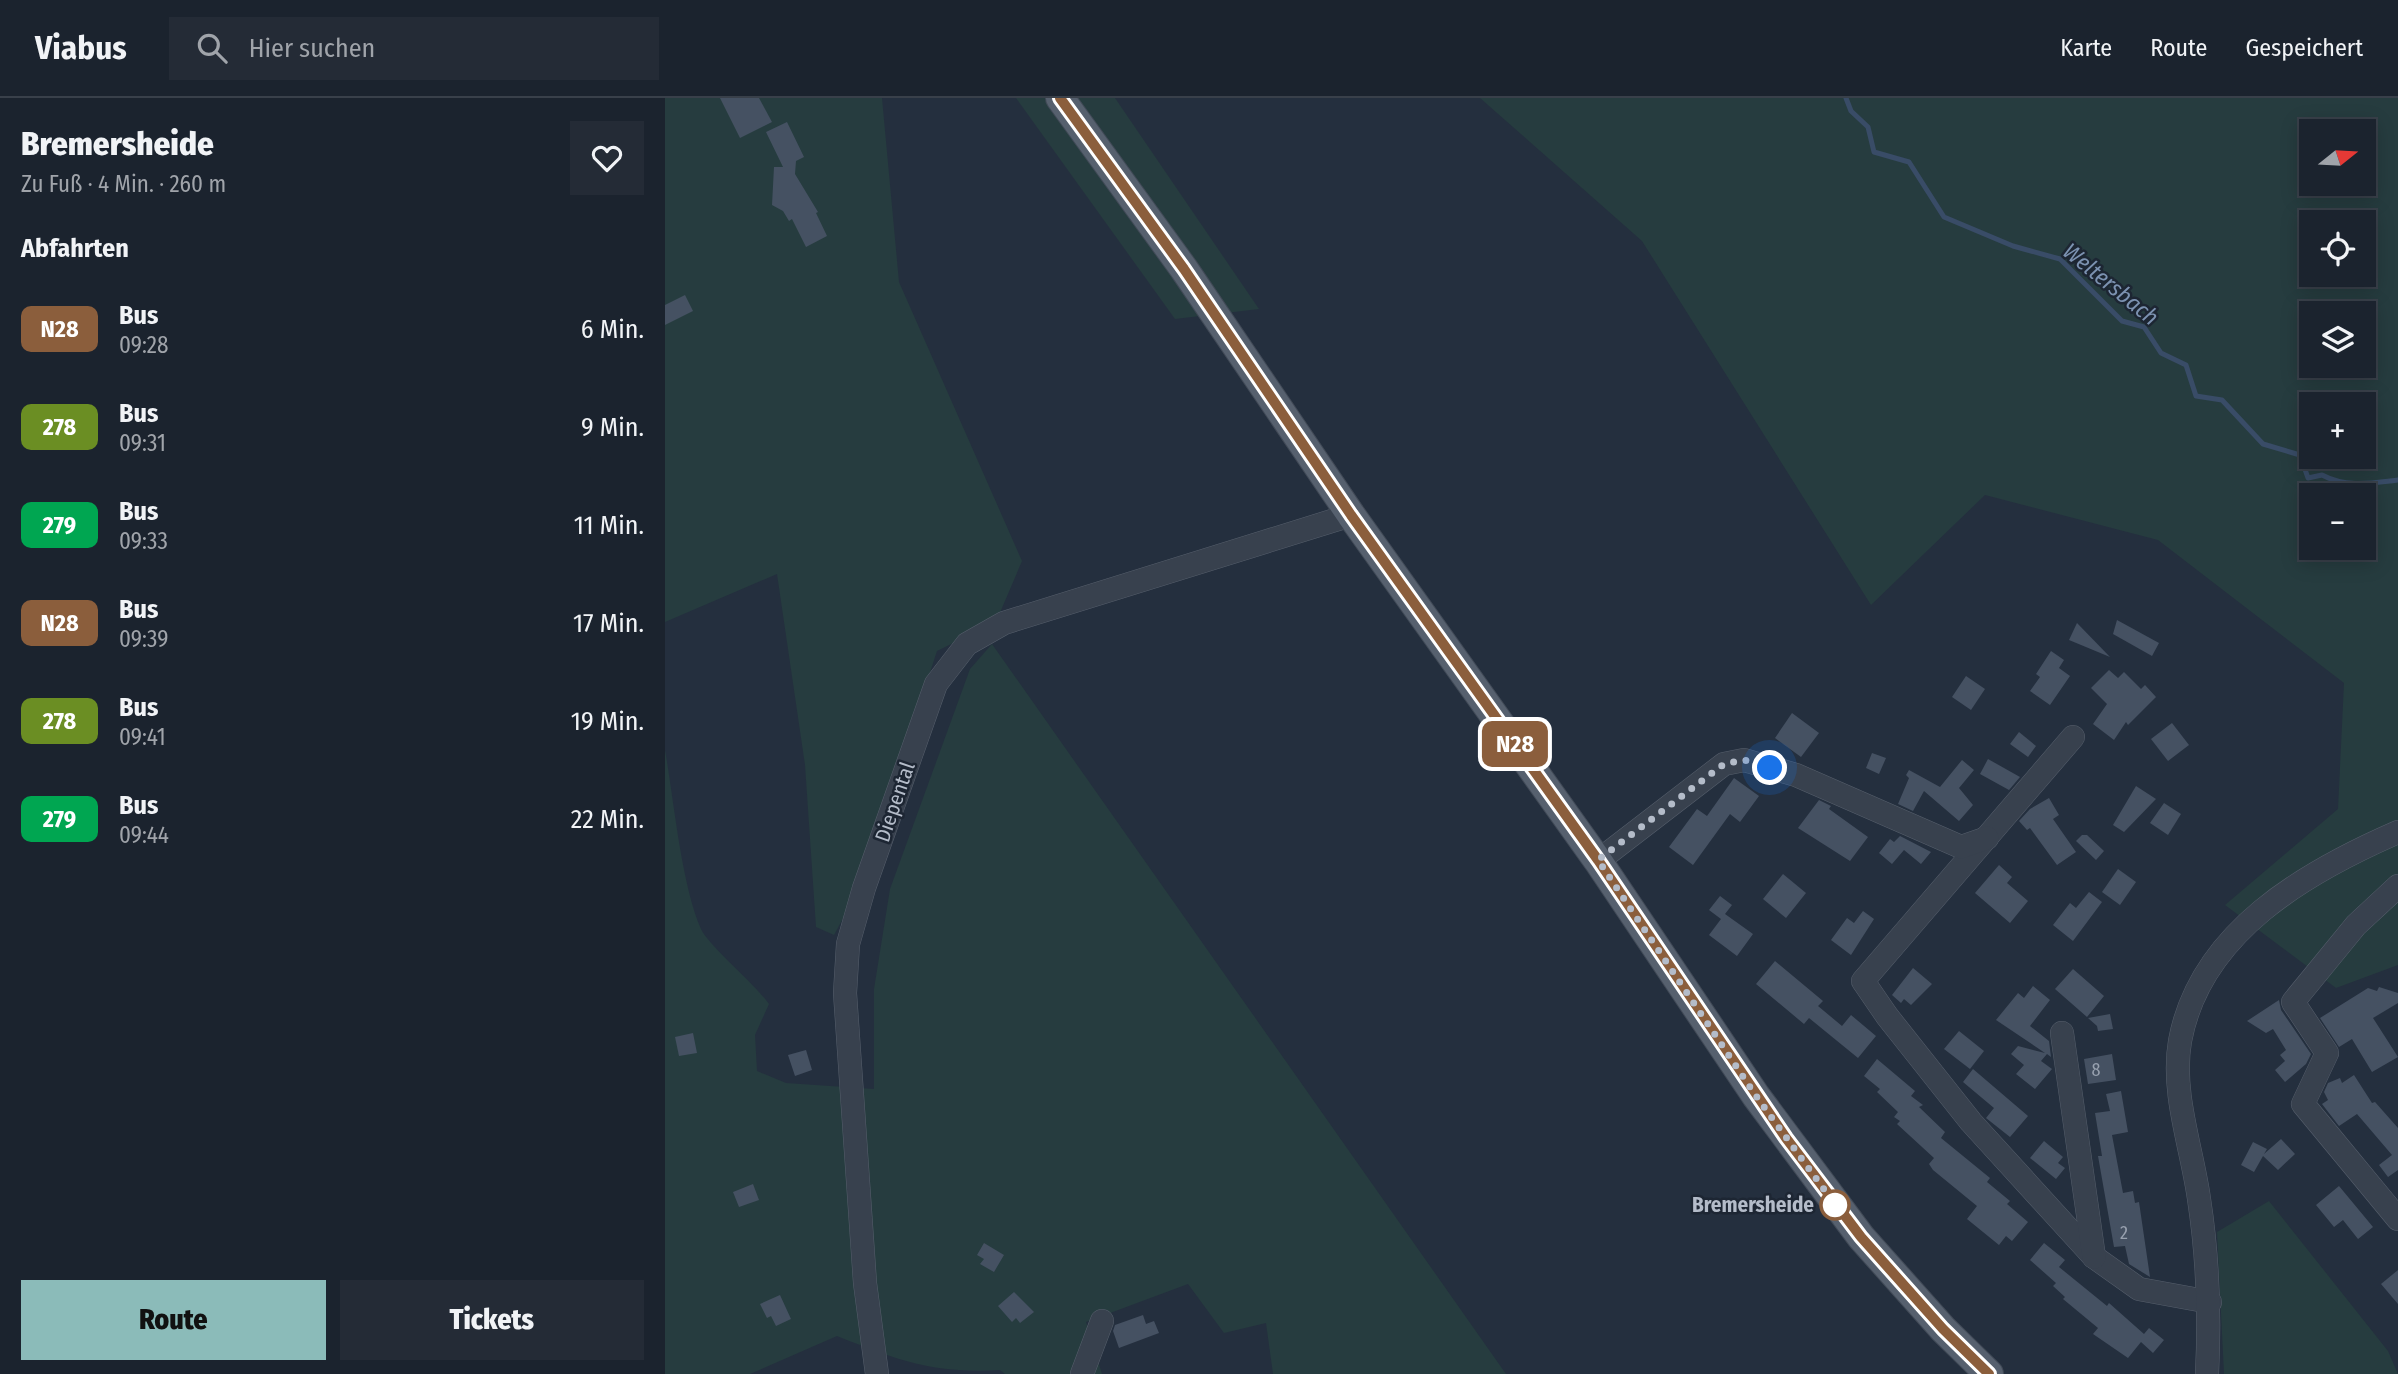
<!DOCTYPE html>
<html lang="de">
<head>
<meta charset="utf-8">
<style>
  :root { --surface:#1b232e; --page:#242b36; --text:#f1f3f6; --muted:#a0a4aa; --line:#39404a; --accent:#8bbbb9 }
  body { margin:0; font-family:"Fira Sans Condensed",sans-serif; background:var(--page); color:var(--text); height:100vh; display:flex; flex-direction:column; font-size:26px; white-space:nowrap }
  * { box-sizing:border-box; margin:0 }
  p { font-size:23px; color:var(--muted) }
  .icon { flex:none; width:38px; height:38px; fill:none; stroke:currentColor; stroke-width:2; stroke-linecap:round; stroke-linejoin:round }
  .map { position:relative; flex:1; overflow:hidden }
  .details { display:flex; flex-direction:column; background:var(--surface); width:665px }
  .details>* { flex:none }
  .badge { padding:0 14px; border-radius:10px; font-size:24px; line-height:46px }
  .needle { width:46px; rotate:72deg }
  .controls { position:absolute; left:1634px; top:21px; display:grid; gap:14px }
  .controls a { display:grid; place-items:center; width:77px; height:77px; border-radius:0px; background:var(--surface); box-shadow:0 4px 18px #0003,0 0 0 2px var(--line); font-size:35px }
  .you { position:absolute; width:35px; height:35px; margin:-18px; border:5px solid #fff; border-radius:50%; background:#1a73e8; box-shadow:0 0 0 10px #1a73e833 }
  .map>.badge { position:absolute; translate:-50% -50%; box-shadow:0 0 0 4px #fff }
  h2 { padding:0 21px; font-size:26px; line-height:63px }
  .round { display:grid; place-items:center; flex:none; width:74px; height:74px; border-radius:0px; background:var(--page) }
  .headline { display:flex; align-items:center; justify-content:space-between; height:119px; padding:0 21px }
  h1 { font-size:33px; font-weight:800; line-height:52px }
  .primary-button { display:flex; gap:14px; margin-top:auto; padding:14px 21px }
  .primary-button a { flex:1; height:80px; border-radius:0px; background:var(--accent); color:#111; font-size:28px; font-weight:800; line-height:80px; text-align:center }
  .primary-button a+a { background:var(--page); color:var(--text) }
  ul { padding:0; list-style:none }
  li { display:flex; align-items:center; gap:21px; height:98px; padding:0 21px }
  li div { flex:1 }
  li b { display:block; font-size:26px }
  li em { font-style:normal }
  li .badge { min-width:77px; font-weight:700; text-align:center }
  header { display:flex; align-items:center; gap:42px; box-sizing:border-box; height:98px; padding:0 35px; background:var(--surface); border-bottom:2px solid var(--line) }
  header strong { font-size:33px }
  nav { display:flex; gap:38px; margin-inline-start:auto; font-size:24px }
  .search { width:490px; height:63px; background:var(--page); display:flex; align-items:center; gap:18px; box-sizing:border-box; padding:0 24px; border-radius:0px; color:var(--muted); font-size:26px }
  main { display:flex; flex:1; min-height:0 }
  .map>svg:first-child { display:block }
  .green { fill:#263c3f; fill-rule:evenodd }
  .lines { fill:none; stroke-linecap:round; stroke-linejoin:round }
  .stream { stroke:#394c67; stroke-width:5 }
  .building { fill:#455162 }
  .minor-casing { stroke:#565f6c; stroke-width:24 }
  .major-casing { stroke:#414a57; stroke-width:30 }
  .minor { stroke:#38414e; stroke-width:23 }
  .major { stroke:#56606e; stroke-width:28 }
  .line-casing { stroke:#fff; stroke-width:16 }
  .line { stroke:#8b5e3c; stroke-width:10 }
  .walk { stroke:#b4bcc9; stroke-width:7; stroke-dasharray:0 12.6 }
  .stop-dot { fill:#fff; stroke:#8b5e3c; stroke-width:3.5 }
  .labels { text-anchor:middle; stroke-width:5; stroke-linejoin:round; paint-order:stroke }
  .number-label { font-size:18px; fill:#98a1af }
  .street-label { font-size:21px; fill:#b4bcc9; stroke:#1d2633 }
  .stop-label { font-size:21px; font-weight:bold; fill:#b4bcc9; stroke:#1d2633; text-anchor:end }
  .water-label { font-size:23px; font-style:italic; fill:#7c92b1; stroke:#1d2633 }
</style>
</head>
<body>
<header>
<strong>Viabus</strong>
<div class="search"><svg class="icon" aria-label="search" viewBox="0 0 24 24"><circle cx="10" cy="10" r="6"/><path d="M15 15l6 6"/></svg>Hier suchen</div>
<nav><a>Karte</a><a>Route</a><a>Gespeichert</a></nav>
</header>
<main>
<section class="details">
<div class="headline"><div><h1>Bremersheide</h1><p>Zu Fuß · 4 Min. · 260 m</p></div><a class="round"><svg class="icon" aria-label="heart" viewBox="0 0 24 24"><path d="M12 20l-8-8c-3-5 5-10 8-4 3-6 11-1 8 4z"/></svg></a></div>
<h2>Abfahrten</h2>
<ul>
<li><span class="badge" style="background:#8b5e3c;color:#fff">N28</span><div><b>Bus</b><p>09:28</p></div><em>6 Min.</em></li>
<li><span class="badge" style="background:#6b8e23;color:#fff">278</span><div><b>Bus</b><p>09:31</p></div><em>9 Min.</em></li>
<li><span class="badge" style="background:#00a651;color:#fff">279</span><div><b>Bus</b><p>09:33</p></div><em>11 Min.</em></li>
<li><span class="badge" style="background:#8b5e3c;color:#fff">N28</span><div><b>Bus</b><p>09:39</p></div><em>17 Min.</em></li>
<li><span class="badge" style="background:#6b8e23;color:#fff">278</span><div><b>Bus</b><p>09:41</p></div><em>19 Min.</em></li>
<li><span class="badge" style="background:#00a651;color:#fff">279</span><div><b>Bus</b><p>09:44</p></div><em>22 Min.</em></li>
</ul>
<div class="primary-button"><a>Route</a><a>Tickets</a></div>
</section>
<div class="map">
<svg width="1733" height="1276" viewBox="0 0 1733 1276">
  <rect width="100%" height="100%" fill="#242f3e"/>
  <g class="green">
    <path d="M0,0H217L234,184L357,463L331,524L272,553L194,791L169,837L151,829L140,667L112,476L0,524Z"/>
    <path d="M351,0H450L594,211L510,221Z"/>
    <path d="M815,0H1733V867L1671,890L1560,807L1673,711L1679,585L1493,442L1320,397L1206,507L977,143ZM1647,33H1699V86H1647ZM1647,124H1699V177H1647ZM1647,215H1699V268H1647ZM1647,306H1699V359H1647ZM1647,397H1699V450H1647Z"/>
    <path d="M327,546L841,1276H608L601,1225L559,1235L523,1186L421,1224L437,1276H340L335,1272C268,1276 232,1262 172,1238L85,1276H0V652C9,702 16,785 36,831C43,847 89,885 104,906L90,937L92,973L121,985L209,991V891L225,791L305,571Z"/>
    <path d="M1604,1103L1723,1253L1733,1276H1559L1552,1134Z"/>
  </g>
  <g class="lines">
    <path class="stream" d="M1181,0L1186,13L1203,29L1209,54L1244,64L1279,119L1348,148L1395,161L1457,223L1479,229L1496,255L1521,267L1531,298L1557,302L1598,346L1635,357L1643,380L1657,377C1681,390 1707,385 1733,382"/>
  </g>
  <g class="building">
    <path d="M55,0H94L107,24L75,40Z"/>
    <path d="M122,24L139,59L131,63L130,76L153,114L151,115L162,138L141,149L127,121L124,123L118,113L107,107L109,69H118L101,34Z"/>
    <path d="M20,197L28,213L0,227V207Z"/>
    <path d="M1452,522L1494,545L1487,558L1448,536Z"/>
    <path d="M1412,525L1445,559L1404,542Z"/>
    <path d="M1386,553L1399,562L1394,570L1405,578L1385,607L1365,593L1375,579L1371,576Z"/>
    <path d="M1444,572L1453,580L1459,574L1476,591L1480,587L1491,599L1463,627L1461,624L1449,642L1428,626L1442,606L1426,590Z"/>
    <path d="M1301,578L1320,591L1306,612L1287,599Z"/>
    <path d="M1127,615L1154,635L1136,659L1110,640Z"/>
    <path d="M1507,625L1524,647L1503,663L1486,641Z"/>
    <path d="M1354,634L1371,648L1363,659L1345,646Z"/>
    <path d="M1207,655L1221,660L1214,676L1201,670Z"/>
    <path d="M1323,661L1355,679L1344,692L1315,676Z"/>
    <path d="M1297,662L1309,672L1294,690L1308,707L1294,723L1259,693L1248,713L1233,706L1244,680L1241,677L1244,672L1275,689Z"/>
    <path d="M1069,680L1094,698L1075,724L1065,716L1028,767L1004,749L1032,711L1042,718Z"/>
    <path d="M1471,688L1491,701L1459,734L1448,727Z"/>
    <path d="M1384,700L1394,717L1388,721L1411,754L1392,767L1365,730L1362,732L1354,723L1365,711Z"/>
    <path d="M1154,702L1166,708L1164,711L1203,739L1185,763L1133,730Z"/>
    <path d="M1499,705L1516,716L1503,737L1485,725Z"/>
    <path d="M1417,737H1422L1439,753L1431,762L1411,743Z"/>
    <path d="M1235,738L1266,754L1256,766L1239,752L1227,766L1214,755L1225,741L1229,744Z"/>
    <path d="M1334,767L1347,779L1342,785L1363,803L1345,825L1310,795Z"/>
    <path d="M1453,771L1471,784L1455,807L1437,794Z"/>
    <path d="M1118,776L1141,795L1121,820L1098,801Z"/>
    <path d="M1424,794L1437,804L1408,843L1388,827L1405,805L1411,810Z"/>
    <path d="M1055,798L1067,807L1060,816L1088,836L1072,858L1044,837L1056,821L1044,812Z"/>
    <path d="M1198,813L1209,821L1186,857L1166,842L1182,820L1189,825Z"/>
    <path d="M1110,863L1158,903L1153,908L1177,928L1186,917L1211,938L1193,960L1144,920L1139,926L1091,886Z"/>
    <path d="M1248,870L1267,886L1246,907L1239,901L1236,905L1227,897Z"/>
    <path d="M1408,871L1439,898L1422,919L1390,891Z"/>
    <path d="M1368,888L1385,902L1365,928L1384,943L1386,959L1382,956L1376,963L1387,971L1370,991L1351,976L1359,967L1346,956L1353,948L1380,955L1331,922L1353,895L1359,900Z"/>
    <path d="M1714,889L1733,895V905L1708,920L1733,959L1707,974L1687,941L1674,949L1655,920L1703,890L1712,893Z"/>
    <path d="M1614,902L1616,912L1646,956L1641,966L1620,984L1610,972L1620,963L1615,957L1621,952L1608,931L1601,935L1582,923Z"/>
    <path d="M1445,916L1448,931L1433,933L1432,928L1423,920Z"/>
    <path d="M1294,933L1319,953L1305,971L1279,951Z"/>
    <path d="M28,935L32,955L14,958L10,939Z"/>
    <path d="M141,952L147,972L130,978L123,957Z"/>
    <path d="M1447,956L1451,982L1423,986L1419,961Z"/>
    <path d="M1212,961L1250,993L1246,998L1258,1007L1254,1009L1280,1034L1276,1040L1325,1080L1322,1084L1345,1103L1342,1106L1363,1124L1347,1143L1341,1138L1334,1147L1302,1121L1312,1108L1268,1072L1264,1066L1269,1060L1232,1026L1235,1023L1229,1019L1233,1014L1212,994L1215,991L1199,978Z"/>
    <path d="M1308,971L1363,1018L1345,1039L1321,1020L1329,1010L1298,984Z"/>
    <path d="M1689,977L1707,1005L1710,1004L1733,1030V1072L1723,1079L1714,1067L1727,1057L1692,1016L1674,1028L1657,1006L1663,1002L1659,994L1663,985L1675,980L1677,985Z"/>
    <path d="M1456,993L1463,1034L1447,1037L1458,1095L1468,1093L1470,1105L1474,1104L1485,1179L1464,1166L1460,1148L1449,1149L1433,1058H1437L1430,1015L1445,1013L1441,996Z"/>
    <path d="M1616,1041L1630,1056L1613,1072L1598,1058L1589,1074L1576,1067L1588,1044L1602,1051L1599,1056Z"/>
    <path d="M1379,1043L1398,1059L1393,1065L1400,1070L1391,1081L1365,1060Z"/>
    <path d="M88,1086L94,1102L74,1109L68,1094Z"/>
    <path d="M1674,1088L1708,1129L1693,1141L1678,1122L1669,1129L1651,1107Z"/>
    <path d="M319,1145L339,1157L329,1174L315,1166L319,1161L312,1157Z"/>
    <path d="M1379,1145L1400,1162L1394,1169L1442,1208L1444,1205L1479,1236L1484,1230L1499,1242L1488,1255L1476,1244L1463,1260L1428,1236L1433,1230L1398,1201L1400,1199L1388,1188L1391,1185L1365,1162Z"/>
    <path d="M1733,1172V1206L1716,1186Z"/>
    <path d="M349,1194L369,1214L355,1225L351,1220L347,1224L333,1208Z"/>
    <path d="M115,1197L126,1221L111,1228L106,1218L102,1220L95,1206Z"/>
    <path d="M478,1217L481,1226L489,1223L494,1235L454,1250L448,1233L450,1227Z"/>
  </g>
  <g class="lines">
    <g class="minor-casing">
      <g id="minor">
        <path d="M1408,639L1198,883L1222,918L1306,1024L1429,1159L1474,1191L1545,1204"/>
        <path d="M933,763L1059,666L1079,662L1131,677L1296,749L1322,740"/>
        <path d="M1733,788L1691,827L1628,904L1662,955L1638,1006L1733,1121"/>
        <path d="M1397,935L1429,1159"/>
        <path d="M212,1276L200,1185L180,895L183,846L199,790L271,586L302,546L339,525L686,417"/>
        <path d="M417,1276L437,1223"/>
        <path d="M1542,1276C1545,1216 1543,1160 1534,1101C1527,1050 1506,995 1515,943C1535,834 1641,774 1733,734"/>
      </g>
    </g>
    <g class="major-casing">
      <path id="major" d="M395,0L519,171L686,417L933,763L1091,998L1196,1139L1278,1231L1324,1276"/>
    </g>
    <use href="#minor" class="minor"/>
    <use href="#major" class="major"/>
  </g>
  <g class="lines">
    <g class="line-casing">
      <path id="line" d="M395,0L519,171L686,417L933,762L1121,1040L1196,1139L1278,1231L1324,1276"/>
    </g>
    <use href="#line" class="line"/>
    <path class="walk" d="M1105,670L1079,662L1059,666L933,762L1091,998L1174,1112L1170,1107"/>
  </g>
  <circle class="stop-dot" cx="1170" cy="1107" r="14"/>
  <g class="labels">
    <g class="number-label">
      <text x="1431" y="978">8</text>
      <text x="1459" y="1141">2</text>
    </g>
    <g class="street-label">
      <text transform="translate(230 704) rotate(-71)" y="7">Diepental</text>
    </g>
    <g class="stop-label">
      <text x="1149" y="1114">Bremersheide</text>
    </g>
    <g class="water-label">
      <text transform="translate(1446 186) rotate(39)" y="8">Weltersbach</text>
    </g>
  </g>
</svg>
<div class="controls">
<a><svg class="needle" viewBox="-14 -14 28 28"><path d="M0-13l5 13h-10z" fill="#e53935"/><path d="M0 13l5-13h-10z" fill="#a0a4aa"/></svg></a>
<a><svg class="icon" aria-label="locate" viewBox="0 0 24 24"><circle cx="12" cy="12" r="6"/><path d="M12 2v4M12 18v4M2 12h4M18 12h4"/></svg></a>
<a><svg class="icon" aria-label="layers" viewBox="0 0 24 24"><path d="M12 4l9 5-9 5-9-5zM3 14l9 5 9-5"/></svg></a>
<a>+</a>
<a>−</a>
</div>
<div class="you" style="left:1105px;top:670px"></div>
<b class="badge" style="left:850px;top:646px;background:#8b5e3c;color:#fff">N28</b>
</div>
</main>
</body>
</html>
